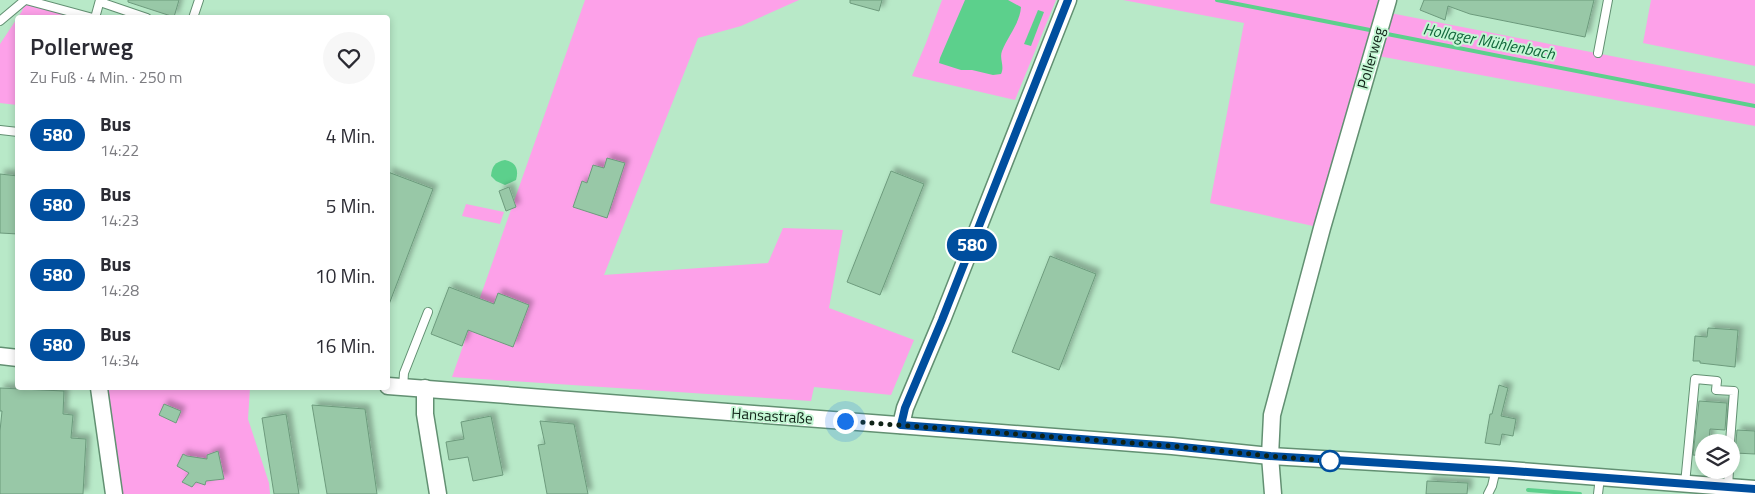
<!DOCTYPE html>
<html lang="de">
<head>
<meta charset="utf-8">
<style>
  :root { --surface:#fff; --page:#f7f7f7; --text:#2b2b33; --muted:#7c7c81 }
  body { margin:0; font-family:"Titillium Web",sans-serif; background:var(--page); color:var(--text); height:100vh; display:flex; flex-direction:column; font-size:19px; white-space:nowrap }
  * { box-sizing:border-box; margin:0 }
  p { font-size:16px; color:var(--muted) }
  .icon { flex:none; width:28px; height:28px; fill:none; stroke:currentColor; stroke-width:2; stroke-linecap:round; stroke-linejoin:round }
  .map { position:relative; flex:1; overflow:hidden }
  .panel { position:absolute; left:15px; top:15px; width:375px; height:375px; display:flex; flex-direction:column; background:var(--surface); border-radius:5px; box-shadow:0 2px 8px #0003 }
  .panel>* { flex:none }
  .badge { padding:0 10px; border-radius:16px; font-size:18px; line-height:32px }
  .fabs { position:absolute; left:1695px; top:434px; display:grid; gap:10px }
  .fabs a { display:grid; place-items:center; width:45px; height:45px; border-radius:50%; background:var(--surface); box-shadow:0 2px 8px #0003; font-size:25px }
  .you { position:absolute; width:25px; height:25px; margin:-12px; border:4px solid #fff; border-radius:50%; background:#1a73e8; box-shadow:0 0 0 8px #1a73e833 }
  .map>.badge { position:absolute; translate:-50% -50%; box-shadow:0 0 0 2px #fff }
  .round { display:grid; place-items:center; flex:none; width:52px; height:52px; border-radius:26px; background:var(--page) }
  .headline { display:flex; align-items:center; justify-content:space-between; height:85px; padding:0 15px }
  h1 { font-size:24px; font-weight:600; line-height:38px }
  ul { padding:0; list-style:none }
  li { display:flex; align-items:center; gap:15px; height:70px; padding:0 15px }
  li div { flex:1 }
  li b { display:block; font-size:19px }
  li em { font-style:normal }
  li .badge { min-width:55px; font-weight:700; text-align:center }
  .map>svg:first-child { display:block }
  .green { fill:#fda1e9 }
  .water { fill:#5cd08c }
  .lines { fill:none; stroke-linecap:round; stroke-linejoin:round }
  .stream { stroke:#5cd08c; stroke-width:4 }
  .building { fill:#98c8a7; stroke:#6d9b7d; filter:url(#shadow) }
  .lane-casing { stroke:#629072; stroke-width:10 }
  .street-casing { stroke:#629072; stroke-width:19 }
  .lane { stroke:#fff; stroke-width:8 }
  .street { stroke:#fff; stroke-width:16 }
  .line-casing { stroke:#fff; stroke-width:11 }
  .line { stroke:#004e9e; stroke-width:8 }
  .walk { stroke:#0f2216; stroke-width:5; stroke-dasharray:0 9 }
  .stop-dot { fill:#fff; stroke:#004e9e; stroke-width:2.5 }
  .labels { text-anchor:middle; stroke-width:4; stroke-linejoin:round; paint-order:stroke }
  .street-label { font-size:15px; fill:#0f2216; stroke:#c5f7d5 }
  .water-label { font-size:16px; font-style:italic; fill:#13683c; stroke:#c5f7d5 }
</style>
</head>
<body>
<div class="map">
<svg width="1755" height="494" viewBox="0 0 1755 494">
  <defs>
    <filter id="shadow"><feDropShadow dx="4.5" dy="-4.5" stdDeviation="2.5" flood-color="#0004"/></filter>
  </defs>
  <rect width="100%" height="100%" fill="#b8e9c8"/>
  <g class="green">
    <path d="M25,0L93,17L18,18L17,105L0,103V44L22,11Z"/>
    <path d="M585,0H799L741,26L698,38L604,275L768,263L783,228L843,230L829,308L914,340L891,395L814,387L811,401L452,377Z"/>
    <path d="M942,0H1056L1015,100L912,76L926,43Z"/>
    <path d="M1123,0H1388L1385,12L1755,84V126L1373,55L1322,228L1210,203L1244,23Z"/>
    <path d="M1651,0H1755V66L1643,43Z"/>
    <path d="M466,204L504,212L500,224L462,216Z"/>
    <path d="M99,388H250L248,419L269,483L270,494H114Z"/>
  </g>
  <g class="water">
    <path d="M965,0H1008L1021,7C1020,23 1008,36 1002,51C999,59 1005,66 1001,74L993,75L972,70H961L939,63L940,58Z"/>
    <path d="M1038,10L1044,12L1031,46L1024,44Z"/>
    <path d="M505,160C516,162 519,170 516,180L505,185L496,181L491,176C492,166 495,162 505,160Z"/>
  </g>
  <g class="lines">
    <g class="stream">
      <path d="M1217,0L1375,31"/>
      <path d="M1382,33L1755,106"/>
      <path d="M1528,490L1580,494"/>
    </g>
  </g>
  <g class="building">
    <path d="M128,0H179L174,17L128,2Z"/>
    <path d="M850,0H882L879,11L850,3Z"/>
    <path d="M1424,0H1594L1585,37L1470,14L1448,6L1445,20L1420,10Z"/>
    <path d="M607,158L625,163L607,218L573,207L582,181L587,183L593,165L604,168Z"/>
    <path d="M891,171L924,184L880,295L847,282Z"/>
    <path d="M388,172L433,189L388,307Z"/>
    <path d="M0,174L18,176V234L0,233Z"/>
    <path d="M509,187L516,207L506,211L499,191Z"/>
    <path d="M1050,256L1096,274L1059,370L1012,352Z"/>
    <path d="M449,287L494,304L498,293L529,305L513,347L468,330L462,346L431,334Z"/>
    <path d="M1708,328L1738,330L1735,367L1700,363V361H1693L1695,336L1707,337Z"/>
    <path d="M1499,385L1508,388L1501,416L1516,419L1513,436L1502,434L1500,445L1485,443L1490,414H1492Z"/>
    <path d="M0,388L64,391L63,414L73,415L71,438L86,439L83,494H0V431L2,411H0Z"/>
    <path d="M1699,401L1727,403L1725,430L1710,429L1709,442H1704V456L1693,455Z"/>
    <path d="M164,404L181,411L176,423L159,415Z"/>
    <path d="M312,405L365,409L377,494H327Z"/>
    <path d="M286,414L299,494H274L262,418Z"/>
    <path d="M491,416L503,475L473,481L468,457L449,460L446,442L464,439L461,422Z"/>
    <path d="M540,421L574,424L588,494H547L538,445L545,444Z"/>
    <path d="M1737,430L1755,431V454L1735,453Z"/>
    <path d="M218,451L224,479L206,481L205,485L196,482L192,487L182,482L189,473L177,466L183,454L187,456L207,459V455Z"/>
    <path d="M1427,481L1468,483L1467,494H1426Z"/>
  </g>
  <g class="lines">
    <g class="lane-casing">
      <g id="lane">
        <path d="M26,0L93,18"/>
        <path d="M100,2L147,18"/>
        <path d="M95,18L100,0"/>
        <path d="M193,18L199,0"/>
        <path d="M0,21L25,0"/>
        <path d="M1598,53L1608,0"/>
        <path d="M0,130L18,132"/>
        <path d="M403,387L404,373L428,312"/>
        <path d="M1685,484L1695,379L1717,381L1716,390L1734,391L1730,442"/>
        <path d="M1728,487L1729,470"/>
        <path d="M1488,494L1492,486L1496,469"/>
        <path d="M1598,494L1600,477"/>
      </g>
    </g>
    <g class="street-casing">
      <g id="street">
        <path d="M0,356L18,358"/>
        <path d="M388,386L1172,446L1270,456L1496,469L1755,489"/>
        <path d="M99,388L114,494"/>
        <path d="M425,388V414L438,494"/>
        <path d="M901,425L905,408L942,320L1068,0"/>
        <path d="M1273,494L1270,456L1272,415L1322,228L1388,0"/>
      </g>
    </g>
    <use href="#lane" class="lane"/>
    <use href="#street" class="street"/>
  </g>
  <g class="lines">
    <g class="line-casing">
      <path id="line" d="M1068,0L942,320L905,408L901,425L1172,446L1270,456L1513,471L1755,489"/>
    </g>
    <use href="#line" class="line"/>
    <path class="walk" d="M845,421L1172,446L1270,456L1331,461H1330"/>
  </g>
  <circle class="stop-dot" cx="1330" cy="461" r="10"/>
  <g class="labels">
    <g class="street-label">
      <text transform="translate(1371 58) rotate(-74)" y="5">Pollerweg</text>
      <text transform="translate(772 416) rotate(4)" y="5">Hansastraße</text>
    </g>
    <g class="water-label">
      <text transform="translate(1489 41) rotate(11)" y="6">Hollager Mühlenbach</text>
    </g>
  </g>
</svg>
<div class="fabs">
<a><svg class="icon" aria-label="layers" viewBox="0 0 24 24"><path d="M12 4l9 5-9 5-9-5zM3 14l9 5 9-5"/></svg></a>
</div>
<div class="you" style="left:845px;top:421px"></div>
<b class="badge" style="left:972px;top:245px;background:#004e9e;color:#fff">580</b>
<section class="panel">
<div class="headline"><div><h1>Pollerweg</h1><p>Zu Fuß · 4 Min. · 250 m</p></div><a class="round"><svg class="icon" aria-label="heart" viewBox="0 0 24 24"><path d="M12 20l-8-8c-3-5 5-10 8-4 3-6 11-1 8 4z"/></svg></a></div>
<ul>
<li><span class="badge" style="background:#004e9e;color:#fff">580</span><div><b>Bus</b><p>14:22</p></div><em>4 Min.</em></li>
<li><span class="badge" style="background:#004e9e;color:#fff">580</span><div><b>Bus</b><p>14:23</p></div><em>5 Min.</em></li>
<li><span class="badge" style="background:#004e9e;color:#fff">580</span><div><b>Bus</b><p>14:28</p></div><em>10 Min.</em></li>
<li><span class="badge" style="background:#004e9e;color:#fff">580</span><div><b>Bus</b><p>14:34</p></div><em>16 Min.</em></li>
</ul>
</section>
</div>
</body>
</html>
